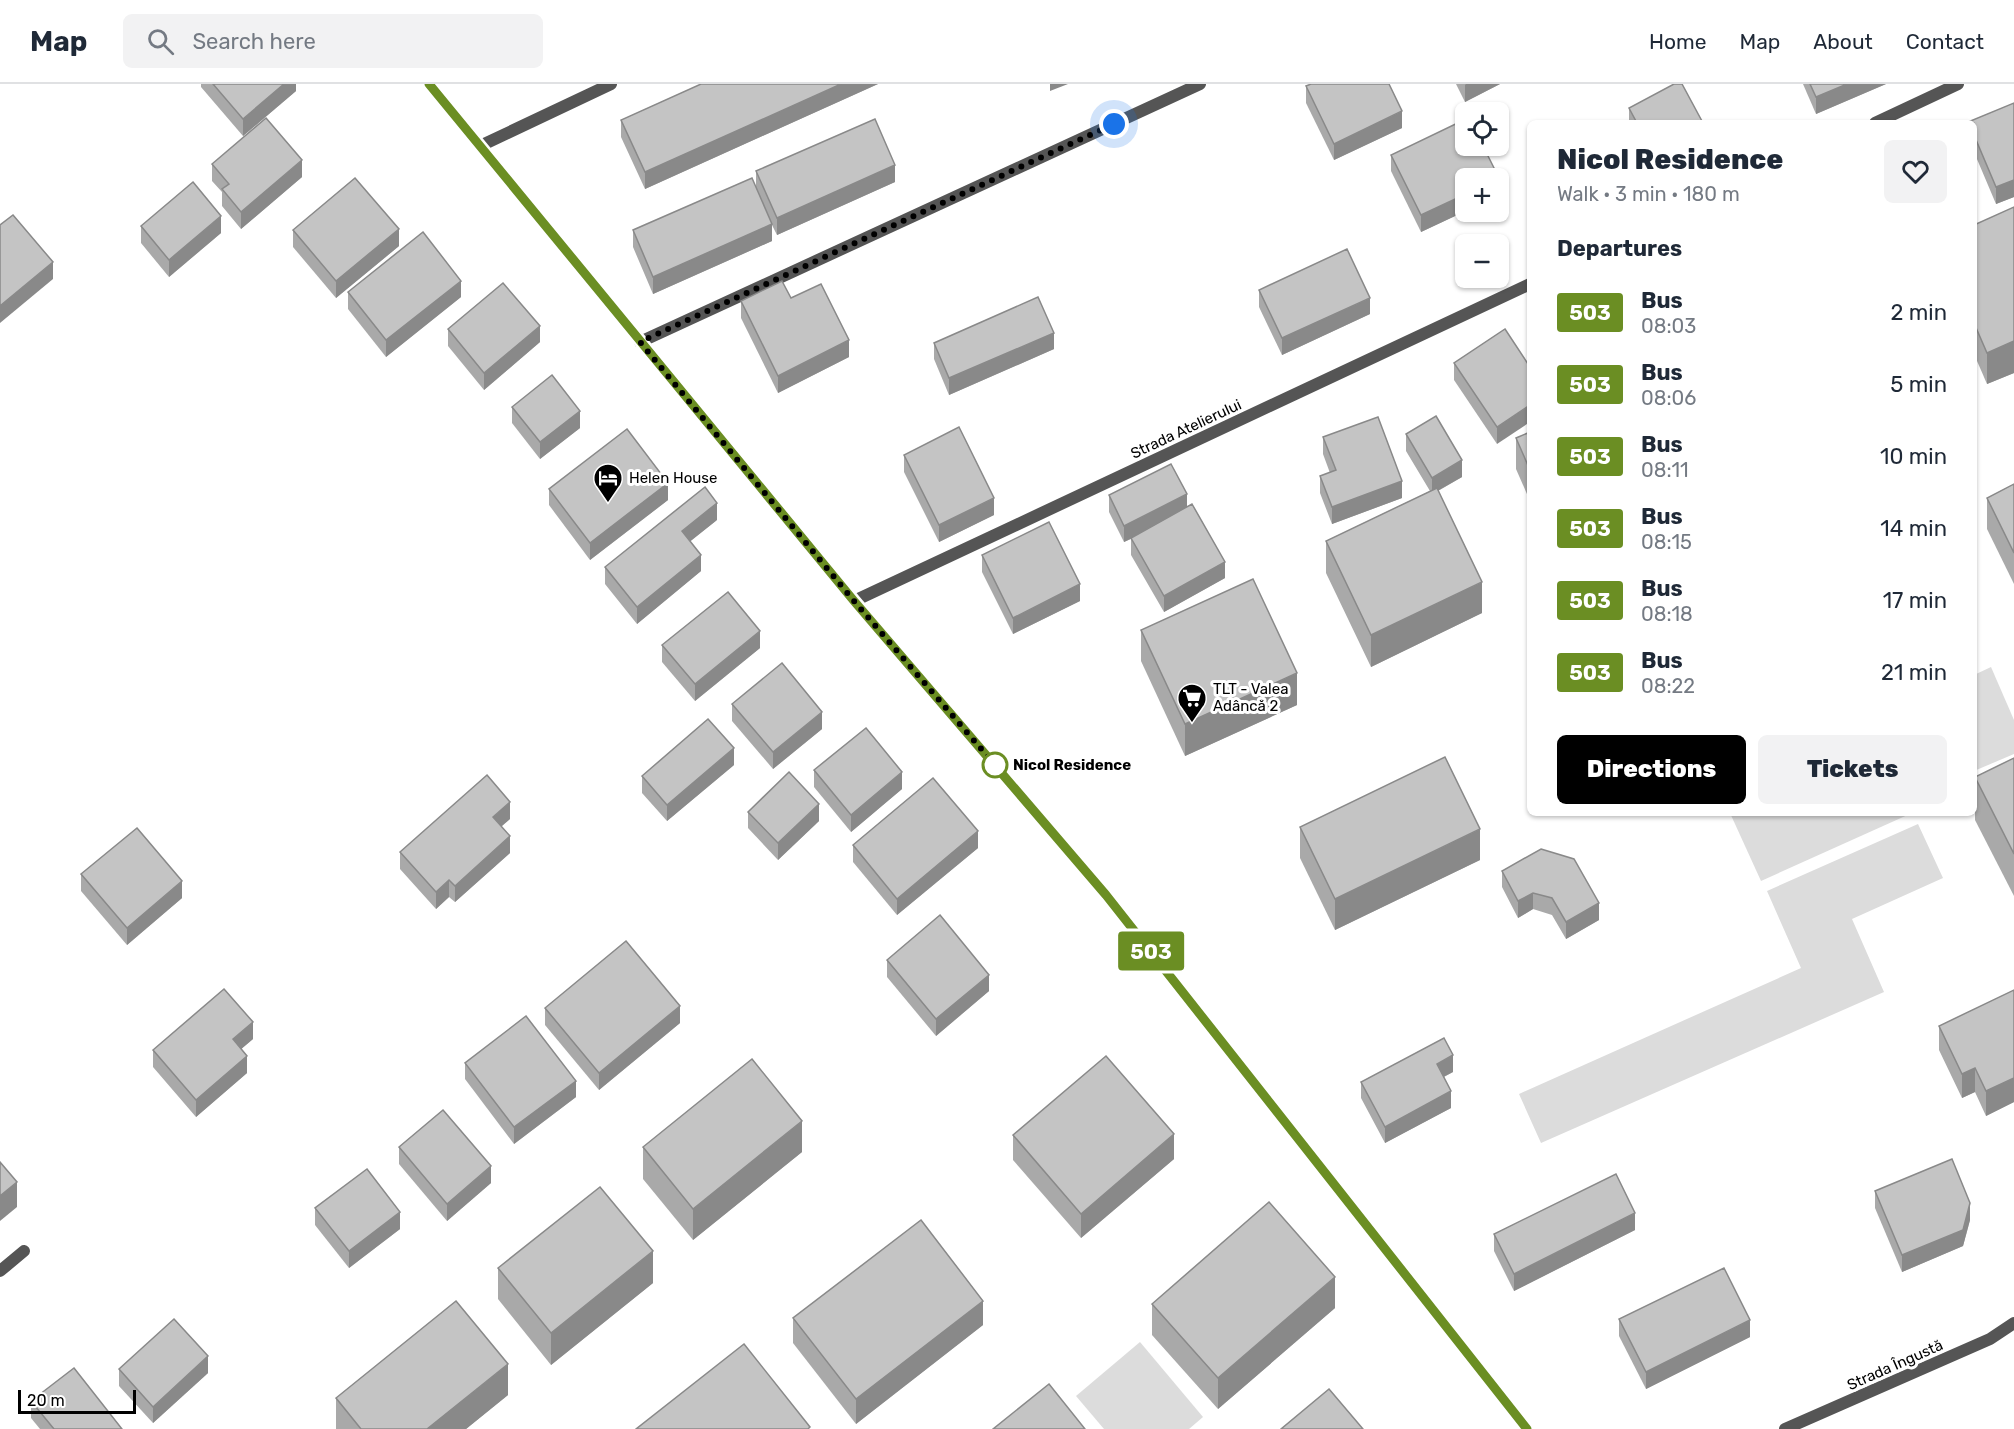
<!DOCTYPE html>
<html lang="en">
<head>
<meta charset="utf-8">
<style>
  :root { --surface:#fff; --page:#f2f2f3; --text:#1f2937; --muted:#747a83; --line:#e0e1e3; --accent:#000 }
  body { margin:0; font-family:Rubik,sans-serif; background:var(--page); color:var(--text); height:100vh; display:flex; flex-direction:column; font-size:22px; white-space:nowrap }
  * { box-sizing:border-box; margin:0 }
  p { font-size:20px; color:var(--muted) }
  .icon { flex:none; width:33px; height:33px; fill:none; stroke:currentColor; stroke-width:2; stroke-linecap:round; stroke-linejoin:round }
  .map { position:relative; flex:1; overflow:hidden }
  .details { position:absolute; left:1527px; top:36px; width:450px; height:696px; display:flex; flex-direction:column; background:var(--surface); border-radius:9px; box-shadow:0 2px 4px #0004 }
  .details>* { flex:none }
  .badge { padding:0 12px; border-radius:4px; font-size:21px; line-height:39px }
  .tools { position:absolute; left:1455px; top:18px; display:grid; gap:12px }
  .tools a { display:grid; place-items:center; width:54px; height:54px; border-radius:9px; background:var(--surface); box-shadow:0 2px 4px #0004; font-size:30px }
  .scale { position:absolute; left:18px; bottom:15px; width:118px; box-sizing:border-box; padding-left:6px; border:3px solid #000; border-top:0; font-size:16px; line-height:21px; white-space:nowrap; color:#000; -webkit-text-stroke:4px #fff; paint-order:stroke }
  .you { position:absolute; width:30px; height:30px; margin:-15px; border:4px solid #fff; border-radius:50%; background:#1a73e8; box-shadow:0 0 0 9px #1a73e833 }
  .map>.badge { position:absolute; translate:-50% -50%; box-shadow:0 0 0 3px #fff }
  h2 { padding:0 30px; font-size:22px; line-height:54px }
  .round { display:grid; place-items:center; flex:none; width:63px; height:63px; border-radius:9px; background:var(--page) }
  .head { display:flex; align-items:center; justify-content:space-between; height:102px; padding:0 30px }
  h1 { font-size:28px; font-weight:800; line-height:45px }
  .button { display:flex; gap:12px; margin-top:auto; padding:12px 30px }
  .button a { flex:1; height:69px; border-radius:9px; background:var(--accent); color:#fff; font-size:24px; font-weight:800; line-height:69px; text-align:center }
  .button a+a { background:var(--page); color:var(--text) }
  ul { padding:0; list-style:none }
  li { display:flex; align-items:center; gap:18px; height:72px; padding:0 30px }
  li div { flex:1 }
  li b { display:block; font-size:22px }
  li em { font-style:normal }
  li .badge { min-width:66px; font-weight:700; text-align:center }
  header { display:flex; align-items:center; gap:36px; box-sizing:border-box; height:84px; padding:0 30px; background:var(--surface); border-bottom:2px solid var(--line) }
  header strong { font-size:28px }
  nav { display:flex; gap:33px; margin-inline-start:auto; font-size:21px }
  .search { width:420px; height:54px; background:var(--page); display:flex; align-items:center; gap:15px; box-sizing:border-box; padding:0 21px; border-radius:9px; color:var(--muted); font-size:22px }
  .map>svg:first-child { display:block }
  .grass { fill:#dcdcdc }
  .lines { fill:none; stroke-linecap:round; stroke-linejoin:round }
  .minor { stroke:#555; stroke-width:12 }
  .tertiary { stroke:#555; stroke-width:12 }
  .wall { fill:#a9a9a9 }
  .shaded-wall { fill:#898989 }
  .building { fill:#c4c4c4; stroke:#898989; stroke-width:1.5 }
  .line-casing { stroke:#fff; stroke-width:14 }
  .line { stroke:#6b8e23; stroke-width:9 }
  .walk { stroke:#000; stroke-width:6; stroke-dasharray:0 10.8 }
  .stop-dot { fill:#fff; stroke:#6b8e23; stroke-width:3 }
  .labels { text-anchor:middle; stroke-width:6; stroke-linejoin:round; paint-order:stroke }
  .street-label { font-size:15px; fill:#000; stroke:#fff }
  .poi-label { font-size:15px; fill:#000; stroke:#fff; text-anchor:start }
  .stop-label { font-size:15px; font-weight:bold; fill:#000; stroke:#fff; text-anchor:start }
</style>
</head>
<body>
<header>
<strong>Map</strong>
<div class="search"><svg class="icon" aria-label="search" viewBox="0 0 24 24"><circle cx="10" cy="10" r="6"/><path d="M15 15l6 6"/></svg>Search here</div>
<nav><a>Home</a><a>Map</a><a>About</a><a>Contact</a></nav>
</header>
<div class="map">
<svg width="2014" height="1345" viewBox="0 0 2014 1345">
  <rect width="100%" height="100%" fill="#fff"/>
  <g class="grass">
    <path d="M1991,583L2014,636V670L1974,687V591Z"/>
    <path d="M1730,729H1912L1761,797Z"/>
    <path d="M1918,740L1943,794L1852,835L1884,908L1541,1059L1519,1010L1801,884L1767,807Z"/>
    <path d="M1140,1258L1203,1333L1189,1345H1104L1076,1312Z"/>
  </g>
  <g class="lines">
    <g class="minor">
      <path d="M1875,39L1958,0"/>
      <path d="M480,62L611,0"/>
      <path d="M640,258L1200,0"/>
      <path d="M854,517L1530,200"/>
      <path d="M0,1187L24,1167"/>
      <path d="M1785,1345L1990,1255L2014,1239"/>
    </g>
    <path class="tertiary" d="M429,0L854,517L1106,811L1527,1345"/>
  </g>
  <g class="wall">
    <path d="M201,0H296V7L243,52L201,3Z"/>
    <path d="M701,0H878L645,105L621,53V36Z"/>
    <path d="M1456,0H1500L1465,18Z"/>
    <path d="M1803,0H1886L1816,30Z"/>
    <path d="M1306,2L1402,44L1334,76L1306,19Z"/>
    <path d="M2014,19V113L1996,120L1974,68V39H1968V38Z"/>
    <path d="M1629,24L1703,39H1629Z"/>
    <path d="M1391,71L1499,111L1421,148L1391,87Z"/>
    <path d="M212,80L302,93L241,145L222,122V108L212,97Z"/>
    <path d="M756,87L895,98L777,151L772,141V157L653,210L633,163V146L756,104Z"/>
    <path d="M2014,123V289L1987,300L1974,270V141Z"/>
    <path d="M141,142L221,149L169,193L141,159Z"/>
    <path d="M293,146L399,162L336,214L293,163Z"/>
    <path d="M1259,206L1370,230L1282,271L1259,223Z"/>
    <path d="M348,208L461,213L386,273L348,225Z"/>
    <path d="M791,214L849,273L778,309L741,234V217Z"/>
    <path d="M448,245L540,258L484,306L448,262Z"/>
    <path d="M1505,245L1497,360L1454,296V279Z"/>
    <path d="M934,259L1054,265L949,311L934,275Z"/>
    <path d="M512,323L580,344L540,375L512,339Z"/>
    <path d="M1530,348V417L1516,385V354Z"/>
    <path d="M1406,350L1462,393L1438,407L1482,529L1371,583L1326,489V457L1430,407L1406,367Z"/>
    <path d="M1323,353L1402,414L1332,440L1320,409V392L1330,389L1323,370Z"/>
    <path d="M904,371L994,431L939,458L904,388Z"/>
    <path d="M2014,400V500L1987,445V414Z"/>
    <path d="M549,405L668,416L590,476L549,421Z"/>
    <path d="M1109,411L1187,423L1225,494L1164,528L1131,471V455L1124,458L1109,428Z"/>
    <path d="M717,436L690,457L701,487L637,540L605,500V483Z"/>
    <path d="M982,471L1080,517L1013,550L982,488Z"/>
    <path d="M1141,546L1297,621L1185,672L1141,577Z"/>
    <path d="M662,561L760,564L695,617L662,578Z"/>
    <path d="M732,620L822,645L773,685L732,637Z"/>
    <path d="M2014,674V812L1975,736V693Z"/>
    <path d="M734,681L667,737L642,709V692Z"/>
    <path d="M814,686L902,705L851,748L814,703Z"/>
    <path d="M748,728L819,737L778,776L748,744Z"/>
    <path d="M510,735L501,742L510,769L455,818L449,813L436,825L400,785V768Z"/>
    <path d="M1300,743L1480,776L1335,846L1300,774Z"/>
    <path d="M853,761L978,764L897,831L853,778Z"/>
    <path d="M1502,787L1599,836L1566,855L1552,831L1533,825L1518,834L1502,803Z"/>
    <path d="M81,790L182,814L127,861L81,807Z"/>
    <path d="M887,876L989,907L936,952L887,893Z"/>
    <path d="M2014,906V1018L1986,1032L1975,1008L1962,1014L1939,966V942Z"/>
    <path d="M545,924L680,939L599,1006L545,941Z"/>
    <path d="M253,955L241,965L247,989L196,1033L153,983V966Z"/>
    <path d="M465,979L576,1013L514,1060L465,995Z"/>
    <path d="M1453,988L1444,993L1451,1024L1385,1059L1361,1014V998Z"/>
    <path d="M1013,1051L1174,1075L1081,1154L1013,1076Z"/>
    <path d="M399,1063L491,1099L447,1137L399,1080Z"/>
    <path d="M643,1063L802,1068L693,1156L643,1095Z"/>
    <path d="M1875,1107L1970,1136L1963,1162L1902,1188L1875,1124Z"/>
    <path d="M315,1124L400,1145L349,1184L315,1141Z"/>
    <path d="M1635,1146L1514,1207L1494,1167V1150Z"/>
    <path d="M498,1184L653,1199L551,1281L498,1215Z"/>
    <path d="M1152,1220L1335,1224L1218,1325L1152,1251Z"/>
    <path d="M793,1234L983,1241L856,1340L793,1259Z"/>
    <path d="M1619,1235L1750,1253L1646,1305L1619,1252Z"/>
    <path d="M119,1285L208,1289L153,1339L119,1302Z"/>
    <path d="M508,1311L466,1345H336V1314Z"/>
    <path d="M31,1317L122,1345H40L31,1334Z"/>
  </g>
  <g class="shaded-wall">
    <path d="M284,0H296V7L243,52V35Z"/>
    <path d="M841,0H878L645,105V88Z"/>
    <path d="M1050,0H1068L1050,7Z"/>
    <path d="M1466,0H1500L1465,18V1Z"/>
    <path d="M1847,0H1886L1816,30V13Z"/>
    <path d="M1402,27V44L1334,76V60Z"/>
    <path d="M302,76V93L241,145V128Z"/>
    <path d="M895,81V98L777,151V134Z"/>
    <path d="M2014,96V113L1996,120V103Z"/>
    <path d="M1466,110V127L1421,148V131Z"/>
    <path d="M221,132V149L169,193V176Z"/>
    <path d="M772,140V157L653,210V193Z"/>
    <path d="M399,145V162L336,214V197Z"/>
    <path d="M53,178V195L0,239V222Z"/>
    <path d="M461,197V213L386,273V256Z"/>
    <path d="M1370,214V230L1282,271V254Z"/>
    <path d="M540,242V258L484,306V289Z"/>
    <path d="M1054,249V265L949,311V294Z"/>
    <path d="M849,256V273L778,309V292Z"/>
    <path d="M2014,257V289L1987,300V269Z"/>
    <path d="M1530,321V338L1497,360V343Z"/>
    <path d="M580,327V344L540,375V358Z"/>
    <path d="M1462,376V393L1432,410V394Z"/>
    <path d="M1402,397V414L1332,440V423Z"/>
    <path d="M668,399V416L590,476V459Z"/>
    <path d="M1187,410V427L1124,458V442Z"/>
    <path d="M994,414V431L939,458V441Z"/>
    <path d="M717,419V436L682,464V447Z"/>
    <path d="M701,471V487L637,540V523Z"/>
    <path d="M1225,478V494L1164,528V512Z"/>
    <path d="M1482,498V529L1371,583V551Z"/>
    <path d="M1080,500V517L1013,550V534Z"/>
    <path d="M760,547V564L695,617V600Z"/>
    <path d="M1297,589V621L1185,672V640Z"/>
    <path d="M822,628V645L773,685V668Z"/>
    <path d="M734,664V681L667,737V721Z"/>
    <path d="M902,688V705L851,748V731Z"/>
    <path d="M510,718V735L493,750V733Z"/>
    <path d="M819,720V737L778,776V759Z"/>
    <path d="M1580,729H1587L1580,732Z"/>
    <path d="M1480,745V776L1335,846V815Z"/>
    <path d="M978,747V764L897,831V815Z"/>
    <path d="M510,752V769L455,818V802Z"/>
    <path d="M449,796V813L436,825V808Z"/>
    <path d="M182,797V814L127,861V844Z"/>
    <path d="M1533,809V825L1518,834V817Z"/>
    <path d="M1599,819V836L1566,855V838Z"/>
    <path d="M989,891V907L936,952V935Z"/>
    <path d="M680,922V939L599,1006V989Z"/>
    <path d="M253,938V955L233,972V955Z"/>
    <path d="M1453,971V988L1437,996V980Z"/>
    <path d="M247,972V989L196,1033V1016Z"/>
    <path d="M1975,984V1008L1962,1014V990Z"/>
    <path d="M2014,994V1018L1986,1032V1007Z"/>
    <path d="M576,997V1013L514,1060V1043Z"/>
    <path d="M1451,1007V1024L1385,1059V1043Z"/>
    <path d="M802,1037V1068L693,1156V1125Z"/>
    <path d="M1174,1050V1075L1081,1154V1130Z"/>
    <path d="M491,1082V1099L447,1137V1120Z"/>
    <path d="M17,1098V1123L0,1137V1112Z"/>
    <path d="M1970,1119V1136L1963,1162L1902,1188V1171Z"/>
    <path d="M400,1128V1145L349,1184V1167Z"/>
    <path d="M1635,1129V1146L1514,1207V1190Z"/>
    <path d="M653,1167V1199L551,1281V1249Z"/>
    <path d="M1335,1193V1224L1218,1325V1294Z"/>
    <path d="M983,1217V1241L856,1340V1315Z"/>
    <path d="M1750,1236V1253L1646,1305V1288Z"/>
    <path d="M208,1272V1289L153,1339V1323Z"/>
    <path d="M508,1280V1311L466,1345H427Z"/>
  </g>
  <g class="building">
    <path d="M213,0H284L243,35Z"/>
    <path d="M701,0H841L645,88L621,36Z"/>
    <path d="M1311,0H1389L1402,27L1334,60L1306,2Z"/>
    <path d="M1674,0H1682L1703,39H1637L1629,24Z"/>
    <path d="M1810,0H1847L1816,13Z"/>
    <path d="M2014,19V96L1996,103L1974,51V39H1969L1968,38Z"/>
    <path d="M266,34L302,76L241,128L222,105L229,100L212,80Z"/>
    <path d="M875,35L895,81L777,134L756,87Z"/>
    <path d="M1466,35V62H1483L1499,94H1466V110L1421,131L1391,71Z"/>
    <path d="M355,94L399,145L336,197L293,146Z"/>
    <path d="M752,94L772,140L653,193L633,146Z"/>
    <path d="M193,98L221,132L169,176L141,142Z"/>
    <path d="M2014,123V257L1987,269L1974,239V141Z"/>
    <path d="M13,131L53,178L0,222V141Z"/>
    <path d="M423,148L461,197L386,256L348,208Z"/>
    <path d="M1347,165L1370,214L1282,254L1259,206Z"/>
    <path d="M782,197L791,214L821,200L849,256L778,292L741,217Z"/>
    <path d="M503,199L540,242L484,289L448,245Z"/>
    <path d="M1038,213L1054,249L949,294L934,259Z"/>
    <path d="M1505,245L1530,283V321L1497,343L1454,279Z"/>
    <path d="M552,291L580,327L540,358L512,323Z"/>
    <path d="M1436,332L1462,376L1432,394L1406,350Z"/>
    <path d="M1378,333L1402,397L1332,423L1320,392L1336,386L1323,353Z"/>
    <path d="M959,343L994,414L939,441L904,371Z"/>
    <path d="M627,345L668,399L590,459L549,405Z"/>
    <path d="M1530,348V386L1516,354Z"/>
    <path d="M1171,380L1187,410L1124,442L1109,411Z"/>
    <path d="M2014,400V469L1987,414Z"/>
    <path d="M705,403L717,419L682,447L701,471L637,523L605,483Z"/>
    <path d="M1437,404L1482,498L1371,551L1326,457Z"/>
    <path d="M1192,420L1225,478L1164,512L1131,454Z"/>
    <path d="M1049,438L1080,500L1013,534L982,471Z"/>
    <path d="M1253,495L1297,589L1185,640L1141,546Z"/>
    <path d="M728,508L760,547L695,600L662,561Z"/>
    <path d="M782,579L822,628L773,668L732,620Z"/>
    <path d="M708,635L734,664L667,721L642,692Z"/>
    <path d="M866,644L902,688L851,731L814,686Z"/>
    <path d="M1445,673L1480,745L1335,815L1300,743Z"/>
    <path d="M2014,674V770L1975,693Z"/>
    <path d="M789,688L819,720L778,759L748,728Z"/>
    <path d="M487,691L510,718L493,733L510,752L455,802L449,796L436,808L400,768Z"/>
    <path d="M933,694L978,747L897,815L853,761Z"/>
    <path d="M137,744L182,797L127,844L81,790Z"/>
    <path d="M1541,765L1574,775L1599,819L1566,838L1552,814L1533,809L1518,817L1502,787Z"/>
    <path d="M940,831L989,891L936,935L887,876Z"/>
    <path d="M626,857L680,922L599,989L545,924Z"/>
    <path d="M224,905L253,938L233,955L247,972L196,1016L153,966Z"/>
    <path d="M2014,906V994L1986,1007L1975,984L1962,990L1939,942Z"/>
    <path d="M526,932L576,997L514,1043L465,979Z"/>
    <path d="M1444,954L1453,971L1437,980L1451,1007L1385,1043L1361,998Z"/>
    <path d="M1106,972L1174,1050L1081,1130L1013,1051Z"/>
    <path d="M752,975L802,1037L693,1125L643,1063Z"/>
    <path d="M443,1026L491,1082L447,1120L399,1063Z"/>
    <path d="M1952,1075L1970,1119L1963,1146L1902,1171L1875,1107Z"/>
    <path d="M0,1078L17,1098L0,1112Z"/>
    <path d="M367,1085L400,1128L349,1167L315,1124Z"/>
    <path d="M1616,1090L1635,1129L1514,1190L1494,1150Z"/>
    <path d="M600,1103L653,1167L551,1249L498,1184Z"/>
    <path d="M1269,1118L1335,1193L1218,1294L1152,1220Z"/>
    <path d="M921,1136L983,1217L856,1315L793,1234Z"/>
    <path d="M1724,1184L1750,1236L1646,1288L1619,1235Z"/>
    <path d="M456,1217L508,1280L427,1345H361L336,1314Z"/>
    <path d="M174,1235L208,1272L153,1323L119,1285Z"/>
    <path d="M744,1260L810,1343L808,1345H636Z"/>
    <path d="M74,1284L122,1345H54L31,1317Z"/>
    <path d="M1049,1300L1085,1345H993Z"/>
    <path d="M1329,1305L1363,1345H1281Z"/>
  </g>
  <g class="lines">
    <g class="line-casing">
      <path id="line" d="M429,0L854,517L1106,811L1527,1345"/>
    </g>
    <use href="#line" class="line"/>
    <path class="walk" d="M995,681L854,517L640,258L1114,40"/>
  </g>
  <defs>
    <g id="hotel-pin" transform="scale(1.5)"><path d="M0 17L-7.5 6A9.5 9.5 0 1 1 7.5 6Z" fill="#000" stroke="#fff"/><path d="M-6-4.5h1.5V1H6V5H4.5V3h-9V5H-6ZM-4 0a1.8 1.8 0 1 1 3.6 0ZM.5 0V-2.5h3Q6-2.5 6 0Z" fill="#fff"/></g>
    <g id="supermarket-pin" transform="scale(1.5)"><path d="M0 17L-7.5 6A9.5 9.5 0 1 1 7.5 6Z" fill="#000" stroke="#fff"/><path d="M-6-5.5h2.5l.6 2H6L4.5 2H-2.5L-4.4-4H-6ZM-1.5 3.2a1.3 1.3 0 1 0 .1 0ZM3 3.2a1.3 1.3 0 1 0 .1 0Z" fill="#fff"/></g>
  </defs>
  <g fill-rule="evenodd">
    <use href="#hotel-pin" x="608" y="394"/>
    <use href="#supermarket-pin" x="1192" y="614"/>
  </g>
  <circle class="stop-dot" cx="995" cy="681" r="12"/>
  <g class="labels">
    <g class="street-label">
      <text transform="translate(1186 345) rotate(-25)" y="5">Strada Atelierului</text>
      <text transform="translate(1895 1281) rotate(-24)" y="5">Strada Îngustă</text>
    </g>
    <g class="poi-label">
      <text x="629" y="399">Helen House</text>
      <text x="1213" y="610">TLT - Valea<tspan x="1213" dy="17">Adâncă 2</tspan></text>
    </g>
    <g class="stop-label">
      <text x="1013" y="686">Nicol Residence</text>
    </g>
  </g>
</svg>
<div class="tools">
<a><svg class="icon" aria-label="locate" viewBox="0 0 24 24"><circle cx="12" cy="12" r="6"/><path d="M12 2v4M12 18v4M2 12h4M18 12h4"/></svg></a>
<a>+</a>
<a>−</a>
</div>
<div class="scale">20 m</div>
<div class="you" style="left:1114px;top:40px"></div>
<b class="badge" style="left:1151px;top:867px;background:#6b8e23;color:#fff">503</b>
<section class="details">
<div class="head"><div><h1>Nicol Residence</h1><p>Walk · 3 min · 180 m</p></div><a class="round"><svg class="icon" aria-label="heart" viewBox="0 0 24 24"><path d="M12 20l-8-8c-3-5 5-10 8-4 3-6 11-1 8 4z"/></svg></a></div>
<h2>Departures</h2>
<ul>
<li><span class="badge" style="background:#6b8e23;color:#fff">503</span><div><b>Bus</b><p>08:03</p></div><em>2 min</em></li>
<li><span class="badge" style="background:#6b8e23;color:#fff">503</span><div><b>Bus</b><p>08:06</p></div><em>5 min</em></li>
<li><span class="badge" style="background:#6b8e23;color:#fff">503</span><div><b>Bus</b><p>08:11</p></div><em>10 min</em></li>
<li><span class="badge" style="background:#6b8e23;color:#fff">503</span><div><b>Bus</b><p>08:15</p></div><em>14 min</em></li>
<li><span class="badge" style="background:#6b8e23;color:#fff">503</span><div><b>Bus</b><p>08:18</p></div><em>17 min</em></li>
<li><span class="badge" style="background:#6b8e23;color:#fff">503</span><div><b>Bus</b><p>08:22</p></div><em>21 min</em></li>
</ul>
<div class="button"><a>Directions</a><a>Tickets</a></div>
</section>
</div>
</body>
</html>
